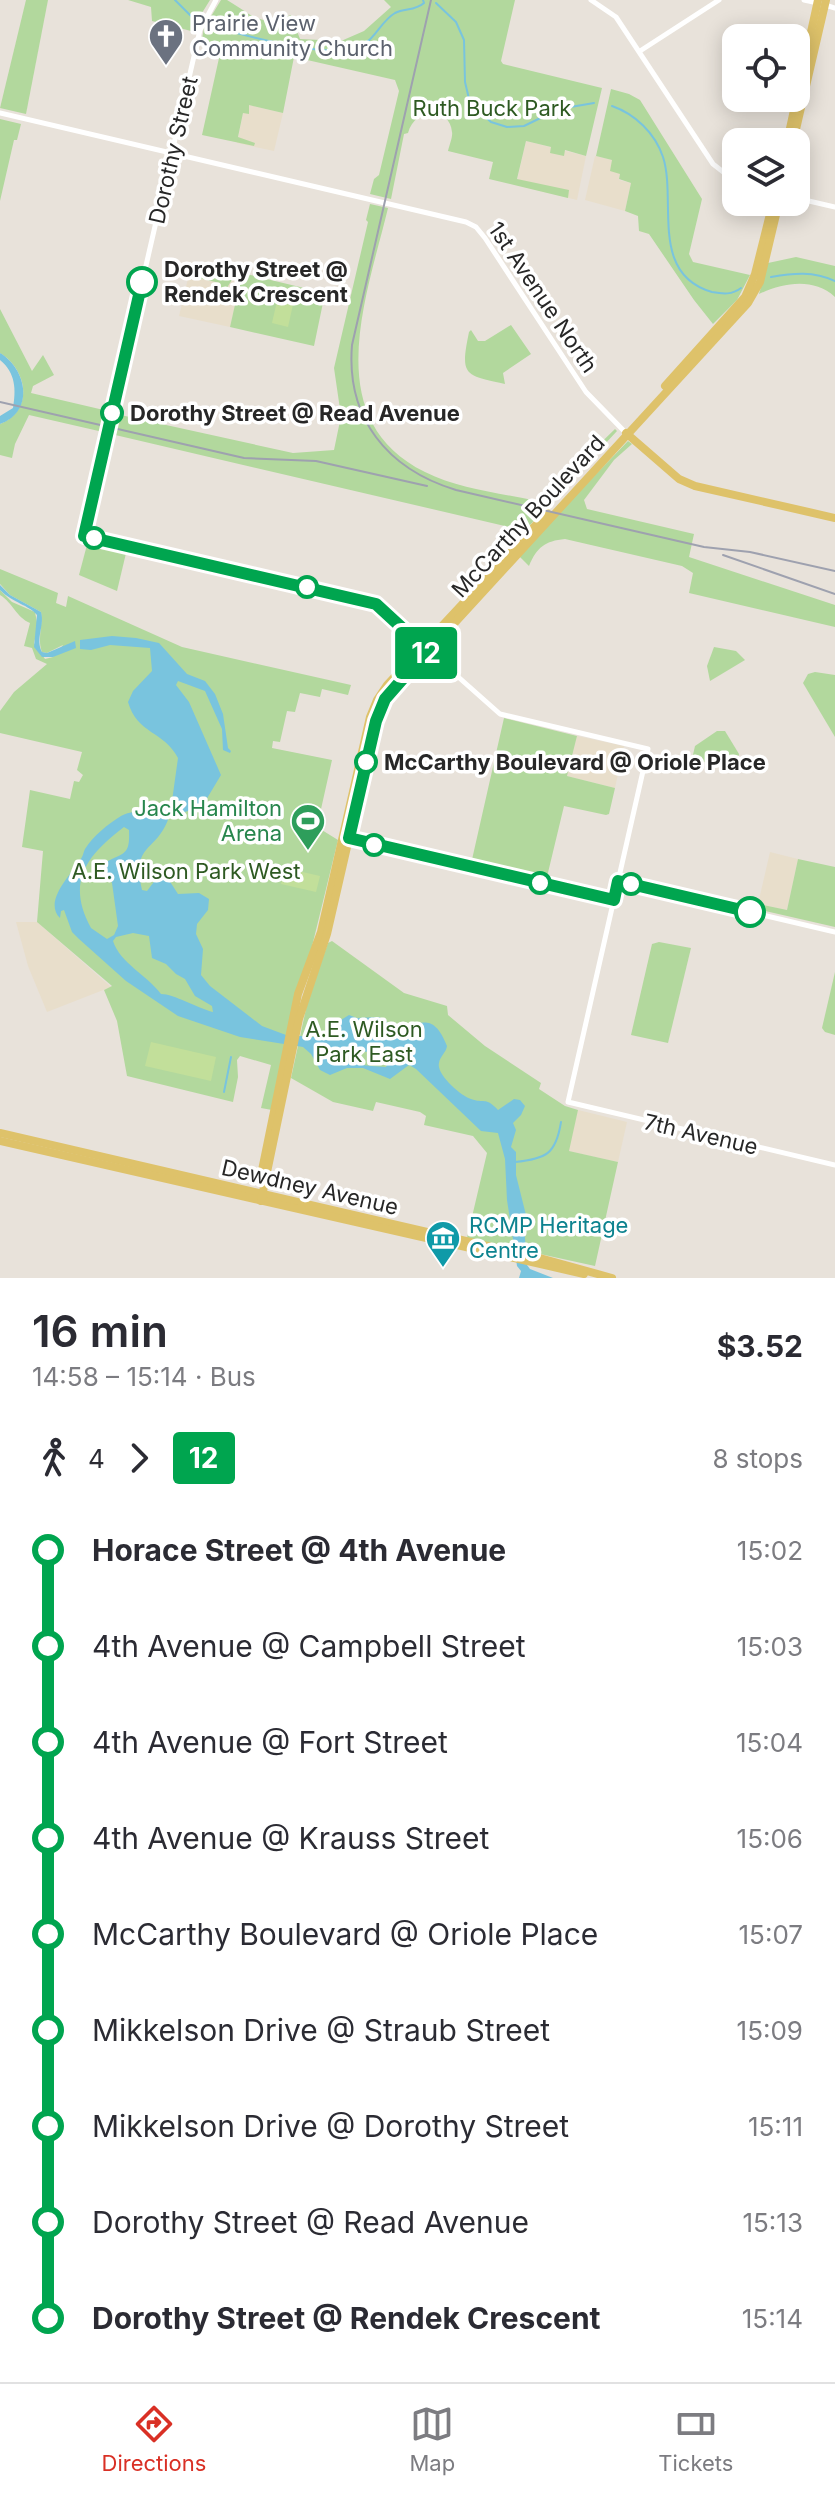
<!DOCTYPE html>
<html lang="en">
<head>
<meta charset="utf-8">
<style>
  :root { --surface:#fff; --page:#f2f2f3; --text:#2b2b33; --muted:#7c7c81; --line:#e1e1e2; --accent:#d93025 }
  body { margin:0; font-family:Inter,sans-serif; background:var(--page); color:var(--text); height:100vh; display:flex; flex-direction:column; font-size:30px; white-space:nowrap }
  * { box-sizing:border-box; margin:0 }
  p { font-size:26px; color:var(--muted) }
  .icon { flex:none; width:44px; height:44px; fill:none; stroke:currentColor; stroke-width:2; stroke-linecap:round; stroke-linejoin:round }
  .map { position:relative; height:1278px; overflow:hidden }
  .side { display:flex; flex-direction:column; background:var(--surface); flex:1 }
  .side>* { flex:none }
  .badge { padding:0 16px; border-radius:6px; font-size:28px; line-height:52px }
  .buttons { position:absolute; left:722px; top:24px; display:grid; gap:16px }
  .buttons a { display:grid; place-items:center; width:88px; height:88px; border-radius:16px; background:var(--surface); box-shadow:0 4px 20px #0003; font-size:40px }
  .map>.badge { position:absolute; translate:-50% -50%; box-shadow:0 0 0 4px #fff }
  .legs { display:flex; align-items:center; gap:12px; height:88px; padding:0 32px; font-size:26px }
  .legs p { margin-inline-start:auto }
  .headline { display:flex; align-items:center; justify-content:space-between; height:136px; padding:0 32px }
  h1 { font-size:44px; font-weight:600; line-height:60px }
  ul { padding:0 32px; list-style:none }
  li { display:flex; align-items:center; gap:28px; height:96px; font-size:30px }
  li i { display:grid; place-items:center; width:12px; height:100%; margin:0 10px; background:currentColor }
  li i::after { content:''; width:20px; height:20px; margin:-10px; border:6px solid; border-radius:50%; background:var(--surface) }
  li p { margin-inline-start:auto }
  li:first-child i { background:linear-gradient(#0000 50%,currentColor 0) }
  li:last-child i { background:linear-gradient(currentColor 50%,#0000 0) }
  .dock { display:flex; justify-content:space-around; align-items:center; height:112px; border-top:2px solid var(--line); background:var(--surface); font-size:22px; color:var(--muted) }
  .dock a { display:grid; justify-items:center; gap:4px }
  .dock .active { color:var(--accent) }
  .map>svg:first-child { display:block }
  .education { fill:#e8decb }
  .green { fill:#b2d89d }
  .pitch { fill:#c2df9a }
  .water { fill:#79c4de; fill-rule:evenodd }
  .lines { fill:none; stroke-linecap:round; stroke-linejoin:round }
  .stream { stroke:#79c4de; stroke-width:2 }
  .minor { stroke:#fff; stroke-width:5 }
  .major { stroke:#dec26a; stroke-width:8 }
  .rail { stroke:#9ea1af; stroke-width:2 }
  .line-1-casing { stroke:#fff; stroke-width:18 }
  .line-1 { stroke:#00a54f; stroke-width:12 }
  .stop-1-dot { fill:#fff; stroke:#00a54f; stroke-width:4 }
  .labels { text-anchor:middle; stroke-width:7; stroke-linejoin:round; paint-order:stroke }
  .worship-label { font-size:22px; fill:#5b616d; stroke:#fff; text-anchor:start }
  .park-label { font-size:22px; fill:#2e5a22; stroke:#fff }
  .street-label { font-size:22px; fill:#272727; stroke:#fff }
  .stop-label { font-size:22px; font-weight:bold; fill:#272727; stroke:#fff; text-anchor:start }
  .leisure-label { font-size:22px; fill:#27864d; stroke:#fff; text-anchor:end }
  .culture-label { font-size:22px; fill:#0d838f; stroke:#fff; text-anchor:start }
</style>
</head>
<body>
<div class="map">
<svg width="835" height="1278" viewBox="0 0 835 1278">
  <rect width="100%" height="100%" fill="#e8e2da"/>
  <g class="education">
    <path d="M245,104L283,113L274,151L237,143Z"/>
    <path d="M526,141L586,156L577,200L516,185Z"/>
    <path d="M595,156L613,160L620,174L619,180L631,183L625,211L585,200Z"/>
    <path d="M192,262L242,273L230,327L179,316Z"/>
    <path d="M577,736L624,746L615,788L567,776Z"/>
    <path d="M770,852L798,859L787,910L758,904Z"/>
    <path d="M16,922H37L111,987L47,1012L28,966Z"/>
    <path d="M578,1110L627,1122L618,1162L568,1151Z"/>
  </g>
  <g class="green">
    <path d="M26,0H48L26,114L0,108Z"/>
    <path d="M128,0H210L197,21L195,32L152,21L151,7Z"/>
    <path d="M221,0H227C256,17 258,27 291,15L300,39L341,41L364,31L391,7L384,0H515L501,61L503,64L602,88L586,156L565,150L564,156L550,153L551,147L526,141L517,179L569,190L568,198L489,179L493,162L448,151C449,146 453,137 452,132C450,106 415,107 408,133L404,134L391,199L370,194L374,179L379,175L399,91L395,80L294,57L283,113L249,105V114L243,113L238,137L255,143L254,146L202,135L221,49L201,44L204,28Z"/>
    <path d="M611,89L629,94L640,100L702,199L689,254L693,262L750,275L737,300L713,324L694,300L649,234L639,231L638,216L625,211L631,183L619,179L620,174L610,171L612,160L596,156Z"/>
    <path d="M0,119L21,124L17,140H14L0,201Z"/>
    <path d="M370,204L388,208C367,296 318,419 425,472C459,489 500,493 537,501L544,498L615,429L617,431L518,538L509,527L111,434L116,414L293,453L334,450L341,416L334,368L368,222L366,220Z"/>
    <path d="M796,257L835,266V297C813,277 783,283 759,294L768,263Z"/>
    <path d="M201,264L227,270V274L233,278L225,291H220V283L198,278Z"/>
    <path d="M242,273L325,293L314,346L230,327Z"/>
    <path d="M0,309L32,371L43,355L54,375L33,386L31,393L108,411L103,432L29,415L15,444L12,458L0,455V424C34,411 28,370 0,353Z"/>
    <path d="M511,325L531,354L503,373L505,384C464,375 460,376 469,332L471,330L478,341H485Z"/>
    <path d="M628,441L632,444L614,460L584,500L587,509L694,534L689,557L835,605V627L689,593L693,573L682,566L565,539C545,541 537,547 529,566L518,555Z"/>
    <path d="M88,541L127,549L117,591L79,575Z"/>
    <path d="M0,569L58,593L56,603L66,607L68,596L182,647L351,685L348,695L322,689L320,697L300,693L295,712L287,711L280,742L273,741L272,748L332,760L317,827L338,840L272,1110L261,1108L271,1065L240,1056L237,1060L238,1077L233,1102L127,1076L117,1021L104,990L112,986L37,922L43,851L22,847L30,790L70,799L74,781L79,782L83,775L77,770L82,752L0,733V711L14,692L47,664L36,659L32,648L24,646L30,623C16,617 13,603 0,595V590L12,602L35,612L38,627L34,643L45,659L53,657L63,645L47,653L42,652C37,640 43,625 41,612L10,595L0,584Z"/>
    <path d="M714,647L736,651L745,660L710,681L707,666Z"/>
    <path d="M815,672L835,675V737L803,683L808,674Z"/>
    <path d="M504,718L577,736L567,776L615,788L609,814L606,815L564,806L546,881L471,864Z"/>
    <path d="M717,731H725L739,754L736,769L692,759L695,746Z"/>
    <path d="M798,859L835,867V927L757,909L758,904L787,910Z"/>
    <path d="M332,941L404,993L447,1006L448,1015L485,1046L541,1083L539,1089L565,1106L578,1110L569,1151L618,1162L595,1266L467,1238L487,1153L473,1136L424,1125L426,1116L420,1112L376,1102L373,1111L333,1102L291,1078L309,995L328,943Z"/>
    <path d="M659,942L691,948L668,1043L631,1035L652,944Z"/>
    <path d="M835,972V1035L825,1032L822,1028Z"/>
  </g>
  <g class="pitch">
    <path d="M280,288L296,291L288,327L272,323Z"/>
    <path d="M285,868L320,876L316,892L281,884Z"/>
    <path d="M151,1042L216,1057L211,1081L145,1066Z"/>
  </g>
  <g class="water">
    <path d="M0,353C27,369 35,412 0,424V416L13,408C16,390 16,373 0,360Z"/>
    <path d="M0,585L10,595L41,612C45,625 35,639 42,652L47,653L75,641L76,648L53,657H42L34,647L37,615C29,605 13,603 0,590Z"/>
    <path d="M112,636L136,638L159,643L187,674L205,681L215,694L223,714L228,748L231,751L230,753L223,750L222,729L205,691L178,681L176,685L189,702L221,775L206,800L191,810L169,817C157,853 131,842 142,890L147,891L156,879L167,877L178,894L199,893L209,899L208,910L197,924L196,934L203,949L201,975L210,986L262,1026L286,1035L328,1038L334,1032L341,1020L349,1015L357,1018L379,1017L397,1028C424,1022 434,1014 447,1046C446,1053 440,1056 439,1063C436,1074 461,1096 471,1099C484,1104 485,1096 498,1110L514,1099L520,1100L525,1106L521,1115L513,1123L516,1130L511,1147L516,1152V1175L526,1215L524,1225L527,1265L530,1269L553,1278H519L521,1271L517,1266L507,1200L505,1159L498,1133L481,1131L416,1069L409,1065L390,1079L363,1068H347L330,1075L320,1070L311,1054L303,1047L240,1037L178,1016L126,981L79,939L72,932L64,910L61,911L60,918C43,901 71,875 80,860C83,857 83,853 85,849C93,836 108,824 121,816C138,806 160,819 172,801L178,758C164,731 137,734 128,702L133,691L152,671L150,648L110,645L91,650L80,649V640ZM124,827L129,830C130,855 125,852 106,862L103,869L112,883L118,926L114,935L107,939L91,928C66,882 86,856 124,827ZM133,933L149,936L152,958L166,964L176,974L185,979L195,996L212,1006L213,1012C197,1008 174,994 161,994C147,975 120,963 113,941L116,937ZM331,1049L383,1053L390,1058L386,1067C370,1066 336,1064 327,1052Z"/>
  </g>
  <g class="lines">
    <g class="stream">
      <path d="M175,0L193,18"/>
      <path d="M436,3L456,22L464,40L465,82L470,103L491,122L507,127L524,126L559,109L594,103"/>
      <path d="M212,26C242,35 332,60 359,47C375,40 381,21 395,13C405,8 415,11 424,3L423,0"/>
      <path d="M612,106C635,114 655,133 663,157C677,200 649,274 712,292C723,294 732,295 741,288"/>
      <path d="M771,277C794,273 813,271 835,281"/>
      <path d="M224,1092L231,1057"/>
      <path d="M515,1162C546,1159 556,1154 561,1122"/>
    </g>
    <g class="minor">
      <path d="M216,0L200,30L84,536L376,604L500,714L648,749L568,1102L835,1165"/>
      <path d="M591,0L616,17L713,164L736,182"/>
      <path d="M804,0L818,3"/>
      <path d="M825,5L835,8"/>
      <path d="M640,51L719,0"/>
      <path d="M0,113L466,222L476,227L485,238L586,392L624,431"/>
      <path d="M796,198L835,207"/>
      <path d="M350,839L614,900"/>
      <path d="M618,881L835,932"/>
    </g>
    <g class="major">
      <path d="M787,142L818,0"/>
      <path d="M793,142L826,0"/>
      <path d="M665,386L745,297L755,274L773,202"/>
      <path d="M626,433L679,479L695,486L835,518"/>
      <path d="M0,1133L540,1258L612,1278"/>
      <path d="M0,1141L584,1274"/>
      <path d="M261,1175L298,994L321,932L370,717L377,700L387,685L547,513"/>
      <path d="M261,1201L299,1019L327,934L376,721L385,699L748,303L760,282L779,202"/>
    </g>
    <g class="rail">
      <path d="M431,0L352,345C346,418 387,469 456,490L704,547L750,552L835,571"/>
      <path d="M0,402L244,458L316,461L427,486"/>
      <path d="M723,555L835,594"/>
    </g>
  </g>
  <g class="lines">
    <g class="line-1-casing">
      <path id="line-1" d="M142,282L84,536L376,604L427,651L385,699L376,721L349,838L614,900L618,881L750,912"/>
    </g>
    <use href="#line-1" class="line-1"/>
  </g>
  <defs>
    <g id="church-pin" transform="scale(1.8)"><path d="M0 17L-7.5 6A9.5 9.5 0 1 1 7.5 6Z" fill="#6b7280" stroke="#fff"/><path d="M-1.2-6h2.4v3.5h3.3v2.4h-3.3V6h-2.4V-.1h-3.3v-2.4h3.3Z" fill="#fff"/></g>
    <g id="stadium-pin" transform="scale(1.8)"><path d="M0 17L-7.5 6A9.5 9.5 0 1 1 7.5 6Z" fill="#2e9e5b" stroke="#fff"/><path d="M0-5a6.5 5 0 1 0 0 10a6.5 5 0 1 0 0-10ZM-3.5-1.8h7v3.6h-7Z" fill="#fff"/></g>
    <g id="museum-pin" transform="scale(1.8)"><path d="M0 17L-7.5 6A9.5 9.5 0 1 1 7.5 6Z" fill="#0f9aa8" stroke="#fff"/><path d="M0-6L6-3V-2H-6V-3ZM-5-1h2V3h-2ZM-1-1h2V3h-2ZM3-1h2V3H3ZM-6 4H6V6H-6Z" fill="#fff"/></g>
  </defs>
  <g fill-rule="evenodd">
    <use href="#church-pin" x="166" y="36"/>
    <use href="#stadium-pin" x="308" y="821"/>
    <use href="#museum-pin" x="443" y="1238"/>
  </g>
  <g class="stop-1-dot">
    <circle cx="142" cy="282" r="14"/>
    <circle cx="112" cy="413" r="10"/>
    <circle cx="94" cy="538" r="10"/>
    <circle cx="307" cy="587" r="10"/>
    <circle cx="366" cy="762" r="10"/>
    <circle cx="374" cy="845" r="10"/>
    <circle cx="540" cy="883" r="10"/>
    <circle cx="631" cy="884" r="10"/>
    <circle cx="750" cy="912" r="14"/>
  </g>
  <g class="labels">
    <g class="worship-label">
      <text x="192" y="31">Prairie View<tspan x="192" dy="25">Community Church</tspan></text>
    </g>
    <g class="park-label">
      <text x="492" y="116">Ruth Buck Park</text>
      <text x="186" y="879">A.E. Wilson Park West</text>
      <text x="364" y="1037">A.E. Wilson<tspan x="364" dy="25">Park East</tspan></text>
    </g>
    <g class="street-label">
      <text transform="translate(173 150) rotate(-77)" y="8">Dorothy Street</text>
      <text transform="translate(543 297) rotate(56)" y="8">1st Avenue North</text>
      <text transform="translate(528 516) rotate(-47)" y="8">McCarthy Boulevard</text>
      <text transform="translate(701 1134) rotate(13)" y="8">7th Avenue</text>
      <text transform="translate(310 1187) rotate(13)" y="8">Dewdney Avenue</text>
    </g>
    <g class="stop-label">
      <text x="164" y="277">Dorothy Street @<tspan x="164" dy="25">Rendek Crescent</tspan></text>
      <text x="130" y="421">Dorothy Street @ Read Avenue</text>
      <text x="384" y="770">McCarthy Boulevard @ Oriole Place</text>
    </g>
    <g class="leisure-label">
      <text x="282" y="816">Jack Hamilton<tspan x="282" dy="25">Arena</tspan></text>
    </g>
    <g class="culture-label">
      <text x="469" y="1233">RCMP Heritage<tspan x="469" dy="25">Centre</tspan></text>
    </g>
  </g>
</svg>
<div class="buttons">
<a><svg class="icon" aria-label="locate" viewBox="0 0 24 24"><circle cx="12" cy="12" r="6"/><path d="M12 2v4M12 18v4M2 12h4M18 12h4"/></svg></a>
<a><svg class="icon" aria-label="layers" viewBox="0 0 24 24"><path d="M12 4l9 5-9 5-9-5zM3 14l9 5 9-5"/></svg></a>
</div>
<b class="badge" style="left:426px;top:653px;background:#00a54f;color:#fff">12</b>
</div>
<section class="side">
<div class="headline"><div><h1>16 min</h1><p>14:58 – 15:14 · Bus</p></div><b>$3.52</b></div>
<div class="legs"><svg class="icon" aria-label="walk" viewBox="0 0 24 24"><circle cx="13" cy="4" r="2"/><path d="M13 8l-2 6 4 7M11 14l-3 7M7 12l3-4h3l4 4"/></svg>4<svg class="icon" aria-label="forward" viewBox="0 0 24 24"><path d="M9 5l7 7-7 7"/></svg><b class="badge" style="background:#00a54f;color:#fff">12</b><p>8 stops</p></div>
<ul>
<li><i style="color:#00a54f"></i><b>Horace Street @ 4th Avenue</b><p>15:02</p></li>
<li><i style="color:#00a54f"></i><span>4th Avenue @ Campbell Street</span><p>15:03</p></li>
<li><i style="color:#00a54f"></i><span>4th Avenue @ Fort Street</span><p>15:04</p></li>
<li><i style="color:#00a54f"></i><span>4th Avenue @ Krauss Street</span><p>15:06</p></li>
<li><i style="color:#00a54f"></i><span>McCarthy Boulevard @ Oriole Place</span><p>15:07</p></li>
<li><i style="color:#00a54f"></i><span>Mikkelson Drive @ Straub Street</span><p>15:09</p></li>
<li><i style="color:#00a54f"></i><span>Mikkelson Drive @ Dorothy Street</span><p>15:11</p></li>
<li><i style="color:#00a54f"></i><span>Dorothy Street @ Read Avenue</span><p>15:13</p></li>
<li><i style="color:#00a54f"></i><b>Dorothy Street @ Rendek Crescent</b><p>15:14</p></li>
</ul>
</section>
<nav class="dock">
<a class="active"><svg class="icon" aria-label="directions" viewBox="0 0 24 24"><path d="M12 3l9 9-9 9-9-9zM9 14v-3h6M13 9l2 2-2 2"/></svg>Directions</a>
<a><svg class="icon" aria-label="map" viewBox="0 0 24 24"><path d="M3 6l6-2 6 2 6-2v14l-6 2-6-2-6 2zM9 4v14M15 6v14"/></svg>Map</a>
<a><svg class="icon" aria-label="tickets" viewBox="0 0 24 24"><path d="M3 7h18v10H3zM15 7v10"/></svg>Tickets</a>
</nav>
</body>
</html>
